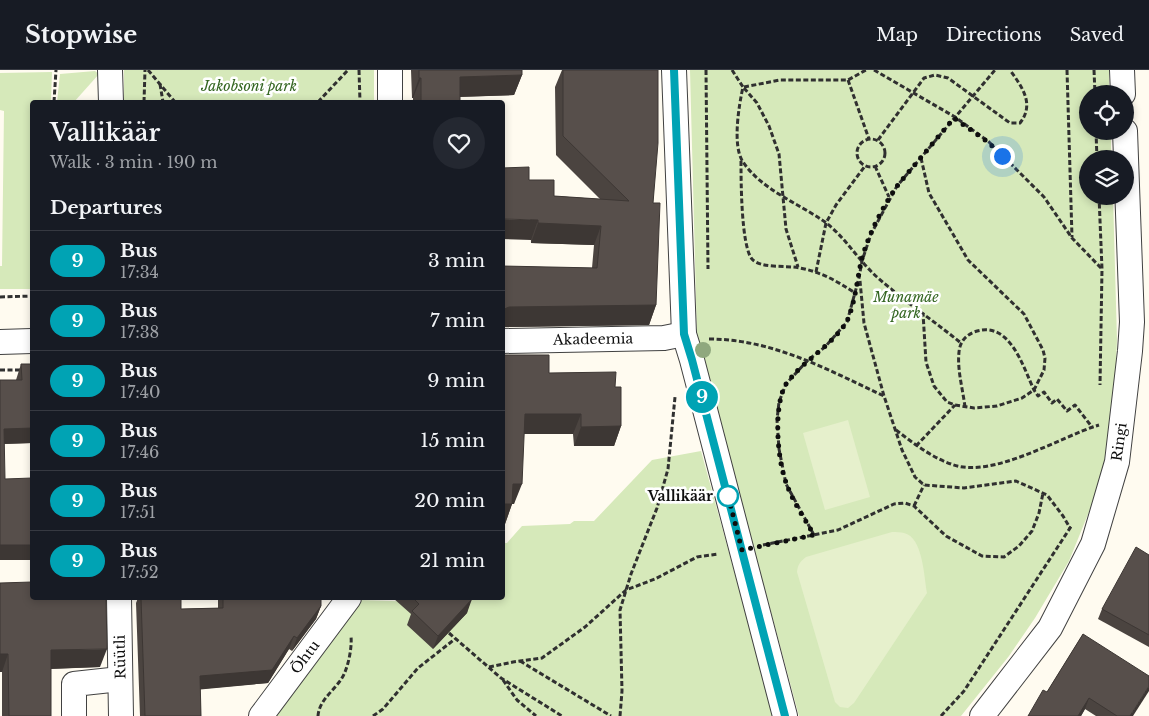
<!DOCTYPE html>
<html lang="en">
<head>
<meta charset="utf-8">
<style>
  :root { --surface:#171b24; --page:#242831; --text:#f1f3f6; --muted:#9ea1a6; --line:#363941 }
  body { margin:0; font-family:"Libre Baskerville",serif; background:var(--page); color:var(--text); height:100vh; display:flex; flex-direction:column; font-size:19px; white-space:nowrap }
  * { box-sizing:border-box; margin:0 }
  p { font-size:16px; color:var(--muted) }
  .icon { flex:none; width:28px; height:28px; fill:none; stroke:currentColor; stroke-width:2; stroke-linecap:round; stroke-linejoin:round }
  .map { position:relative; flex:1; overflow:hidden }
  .drawer { position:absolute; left:30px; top:30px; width:475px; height:500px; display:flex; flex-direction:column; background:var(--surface); border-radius:5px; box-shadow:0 2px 8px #0003 }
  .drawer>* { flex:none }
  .badge { padding:0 10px; border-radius:16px; font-size:18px; line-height:32px }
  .tools { position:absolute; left:1079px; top:15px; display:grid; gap:10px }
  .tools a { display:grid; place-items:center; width:55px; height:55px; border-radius:50%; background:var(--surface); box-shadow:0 2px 8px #0003; font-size:25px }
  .you { position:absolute; width:25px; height:25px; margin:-12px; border:4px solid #fff; border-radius:50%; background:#1a73e8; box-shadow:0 0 0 8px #1a73e833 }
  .map>.badge { position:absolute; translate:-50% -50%; box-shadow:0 0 0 2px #fff }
  h2 { padding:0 20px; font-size:19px; line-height:45px }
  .round { display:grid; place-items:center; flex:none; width:52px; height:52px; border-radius:26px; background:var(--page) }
  .overview { display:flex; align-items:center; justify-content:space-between; height:85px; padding:0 20px }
  h1 { font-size:24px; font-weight:600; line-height:38px }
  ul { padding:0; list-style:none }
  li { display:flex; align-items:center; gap:15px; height:60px; padding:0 20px; border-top:1px solid var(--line) }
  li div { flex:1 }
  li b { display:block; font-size:19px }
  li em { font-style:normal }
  li .badge { min-width:55px; font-weight:700; text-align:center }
  header { display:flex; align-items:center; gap:30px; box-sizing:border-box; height:70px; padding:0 25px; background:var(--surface); border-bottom:1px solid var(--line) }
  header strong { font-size:24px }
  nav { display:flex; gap:28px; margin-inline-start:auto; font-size:18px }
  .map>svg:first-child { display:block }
  .green { fill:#d6e9ba }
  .pitch { fill:#e6f0cc }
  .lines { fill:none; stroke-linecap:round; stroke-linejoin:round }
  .minor-casing { stroke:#414141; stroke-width:26 }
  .path { stroke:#303030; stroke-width:3; stroke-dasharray:5 2.5; stroke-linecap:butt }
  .minor { stroke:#fff; stroke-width:24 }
  .tree { fill:#8fa87e }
  .wall { fill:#4b4440 }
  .shaded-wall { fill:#3d3734 }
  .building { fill:#574f4b; stroke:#3d3734 }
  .line-casing { stroke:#fff; stroke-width:11 }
  .line { stroke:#00a3b4; stroke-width:8 }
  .walk { stroke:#0e0e0e; stroke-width:5; stroke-dasharray:0 9 }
  .stop-dot { fill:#fff; stroke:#00a3b4; stroke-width:2.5 }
  .labels { text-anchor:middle; stroke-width:5; stroke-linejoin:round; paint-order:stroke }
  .park-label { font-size:14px; font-style:italic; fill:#336520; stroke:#fff }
  .street-label { font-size:14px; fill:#0e0e0e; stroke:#fff }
  .stop-label { font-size:14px; font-weight:bold; fill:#0e0e0e; stroke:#fff; text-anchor:end }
</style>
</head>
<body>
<header>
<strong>Stopwise</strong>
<nav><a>Map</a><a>Directions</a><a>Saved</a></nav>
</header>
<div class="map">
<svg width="1149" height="646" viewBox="0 0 1149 646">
  <rect width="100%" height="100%" fill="#fffbf0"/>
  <g class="green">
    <rect x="124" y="0" width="250" height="32"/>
    <path d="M690,0H1109V24H1088V61H1111V89H1088V126H1113L1117,270L1113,365L1095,427L1069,491L1035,548L1009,586L961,646H799L697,267Z"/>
    <path d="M95,1L99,4L74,32H57L60,4Z"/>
    <path d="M52,2L51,32H32V219H0V196H2L4,41L0,40V3Z"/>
    <path d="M701,381L774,646H271L359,530L423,532L427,528H502L503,473H507L522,456L570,454L574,451H594L652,390Z"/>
  </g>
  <g class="pitch">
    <path d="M848,350L870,427L825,440L803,363Z"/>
    <path d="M892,462C896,462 901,462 904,463C923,467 924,507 927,523L854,633L848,638L840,637L835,632L797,502C798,494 800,492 806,487Z"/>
  </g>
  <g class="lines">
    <g class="minor-casing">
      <g id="minor">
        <path d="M110,0L111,32"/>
        <path d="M390,0V32"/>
        <path d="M674,0L684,264L692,290L785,646"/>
        <path d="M1122,0L1123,24"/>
        <path d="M502,271L664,268L684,264"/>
        <path d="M0,272L32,271"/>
        <path d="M119,528L121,646"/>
        <path d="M74,646V614L120,609"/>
        <path d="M261,646L349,528"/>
        <path d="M982,646L1050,558L1093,474L1117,392L1130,281L1132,252L1125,61"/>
      </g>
    </g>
    <g class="path">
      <path d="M148,0L175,32"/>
      <path d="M359,0L360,32"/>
      <path d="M706,0L708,199"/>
      <path d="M732,0L743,17C739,35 732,76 743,92C762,120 798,133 825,152C845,167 858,190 877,207C904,231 934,251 961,273"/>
      <path d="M874,0L955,47L989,72L1044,127L1072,168L1102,199"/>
      <path d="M1067,0L1072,167"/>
      <path d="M1094,0L1095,24"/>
      <path d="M848,10L869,69"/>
      <path d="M160,14L163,32"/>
      <path d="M744,17L780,10H848L866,0"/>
      <path d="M744,18L757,33L769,56L779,84L786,159L798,197"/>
      <path d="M54,32L56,0"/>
      <path d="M144,32L145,0"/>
      <path d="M318,32L348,0"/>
      <path d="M1096,61L1097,89"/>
      <circle cx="871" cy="83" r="14"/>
      <path d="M878,70L924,8L935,5L948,8L1010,53H1020C1035,34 1022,17 1010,0"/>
      <path d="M921,88L929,123L968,190L1024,244L1043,280L1045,288L1044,300L1034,320L1022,328L997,336L974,338L955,335L947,332L934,316L926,292L923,243"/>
      <path d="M741,91C741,109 741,176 752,189C761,199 787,195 800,198C821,202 837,211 855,223"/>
      <path d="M875,96L889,127"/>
      <path d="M1099,126L1102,199L1100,315"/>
      <path d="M816,202L826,153L836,135L865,96"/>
      <path d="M860,211L864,253L884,326L902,380L915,407L924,415L964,418L1016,411L1047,425L1063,446L1070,458"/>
      <path d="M0,227L32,226"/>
      <path d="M709,269C773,269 828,300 884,326"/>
      <path d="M0,300H22"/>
      <path d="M965,337C963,320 957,300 959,282C960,272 965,266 974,262C1010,249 1023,297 1034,320L1038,326L1044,322L1052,333L1057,329L1067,341L1075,335L1092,357"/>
      <path d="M896,360C913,373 931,387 951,394C992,410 1059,367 1099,355"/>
      <path d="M916,376L955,335"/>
      <path d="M914,436L924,415"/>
      <path d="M814,465L786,414L779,379L777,350L779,332L786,314L808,290L825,277L847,252L859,208L862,191L871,164L897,116L995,0"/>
      <path d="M763,475L838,460L894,434L905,433L914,436L946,466L982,486L1004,487L1019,476L1032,461L1039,443L1043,423"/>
      <path d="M449,563L501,608L562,646"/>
      <path d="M520,591L611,646"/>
      <path d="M489,597L513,592L542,588L585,557L626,520L655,509L697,487L718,484"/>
      <path d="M503,610L517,630L536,646"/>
      <path d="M318,646C319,628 339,618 345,602C349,592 352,577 351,566"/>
      <path d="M373,646L383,639L418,598L455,569"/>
      <path d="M620,646L622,621L620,540L631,504L657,438L668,399L675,327"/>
      <path d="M941,646L964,621L1072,455"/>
    </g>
    <use href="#minor" class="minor"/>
  </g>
  <circle class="tree" cx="703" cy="280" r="8"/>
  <g class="wall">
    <path d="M411,0H522V5L514,25L460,27V32H413V28H412Z"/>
    <path d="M562,0H658L653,133L656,235L649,255L502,257V196L592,198L594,175L531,173L529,110L554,126L600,129L556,85L555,17Z"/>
    <path d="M504,285L549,303L615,317L621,356L614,376H574L573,364H524L514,434H512L505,454H502V290Z"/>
    <path d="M21,294H32V373L4,374L0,310H16Z"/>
    <path d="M1149,485V577L1098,549L1102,539Z"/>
    <path d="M0,513L100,597L51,599V646H2V602H0Z"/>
    <path d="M138,528H181V539L218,538V530L219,528H321V536L316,549L292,581L289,579L268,613L200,619L201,646H140L136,533Z"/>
    <path d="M393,528H470L467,543L433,579L407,555L411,544Z"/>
    <path d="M1083,564L1133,646H1096L1085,639L1081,646H1028L1047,622Z"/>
  </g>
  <g class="shaded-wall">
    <path d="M522,5L514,25L452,27L460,7Z"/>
    <path d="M419,8H421L413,28H412Z"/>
    <path d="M502,149L538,150L531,170L502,169Z"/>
    <path d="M538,153L601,156L594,175L531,173Z"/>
    <path d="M656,235L649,255L502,257V240L509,237Z"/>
    <path d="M525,344H581L573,364H518Z"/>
    <path d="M621,356L614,376H574L581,357Z"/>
    <path d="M32,358V373L0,374L4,359Z"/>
    <path d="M513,414H522L514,434L506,433Z"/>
    <path d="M502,434H512L505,454H502Z"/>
    <rect x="0" y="475" width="32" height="15"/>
    <path d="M472,529L467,543L433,579L438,566Z"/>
    <path d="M321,536L316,549L292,581L297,568Z"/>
    <path d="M294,566L289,579L268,613L195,620L200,606Z"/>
    <path d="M107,579L100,597L44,599L51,580Z"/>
    <path d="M0,584H8L2,602H0Z"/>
    <path d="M1149,616V621L1133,646H1130Z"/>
    <path d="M1089,628L1085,639L1081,646H1078Z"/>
  </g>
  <g class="building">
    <path d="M419,0H522V5L460,7V32H421V8H419Z"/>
    <path d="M563,0H658V73L653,133H660L656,235L509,237L502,240V196L597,198L601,156L538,153V150L502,149V98L529,97V110H554V126L629,131L563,66Z"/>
    <path d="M504,285H549V303L616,302L615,317H621V356L581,357V344H525L522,414H513L512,434H502V294H504Z"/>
    <path d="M21,294H32V358L4,359L5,409L32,408V475H0V310H22Z"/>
    <path d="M1136,477L1149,485V565L1102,539Z"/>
    <path d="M32,512V528H106L107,579L51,580V646H9L8,584H0V513Z"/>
    <path d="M141,528H181V539L223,538V528H321V536L297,568L294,566L272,600L200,606L201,646H145Z"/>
    <path d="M413,528H470L472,529L438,566L412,541L419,534Z"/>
    <path d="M1083,564L1149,606V616L1130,646H1117L1089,628L1078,646H1028L1043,620L1047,622Z"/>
  </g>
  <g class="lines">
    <g class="line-casing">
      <path id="line" d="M674,0L684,264L692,290L785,646"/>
    </g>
    <use href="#line" class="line"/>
    <path class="walk" d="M728,426L726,418L742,480L814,465C805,449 793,432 787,415C777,391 773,336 786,314C788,310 793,306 796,302C810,288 838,268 847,251C855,233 857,211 861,192C868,165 882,138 897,116L954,48L988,72L1002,86"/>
  </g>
  <circle class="stop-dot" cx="728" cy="426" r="10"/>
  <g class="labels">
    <g class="park-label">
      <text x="249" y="21">Jakobsoni park</text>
      <text x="906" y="232">Munamäe<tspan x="906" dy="16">park</tspan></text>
    </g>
    <g class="street-label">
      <text transform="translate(593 269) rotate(-1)" y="5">Akadeemia</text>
      <text transform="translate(1119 372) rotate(-82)" y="5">Ringi</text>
      <text transform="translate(120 587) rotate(-91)" y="5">Rüütli</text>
      <text transform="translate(305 587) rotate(-53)" y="5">Õhtu</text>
    </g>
    <g class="stop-label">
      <text x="713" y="431">Vallikäär</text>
    </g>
  </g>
</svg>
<div class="tools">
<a><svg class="icon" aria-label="locate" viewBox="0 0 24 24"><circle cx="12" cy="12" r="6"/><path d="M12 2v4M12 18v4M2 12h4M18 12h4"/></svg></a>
<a><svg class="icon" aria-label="layers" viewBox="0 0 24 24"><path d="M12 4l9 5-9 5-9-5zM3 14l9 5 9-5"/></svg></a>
</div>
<div class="you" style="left:1002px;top:86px"></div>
<b class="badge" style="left:702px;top:327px;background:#00a3b4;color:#fff">9</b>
<section class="drawer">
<div class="overview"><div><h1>Vallikäär</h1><p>Walk · 3 min · 190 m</p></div><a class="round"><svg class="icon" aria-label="heart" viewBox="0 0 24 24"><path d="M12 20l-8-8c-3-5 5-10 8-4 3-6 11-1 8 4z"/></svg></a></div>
<h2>Departures</h2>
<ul>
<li><span class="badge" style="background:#00a3b4;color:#fff">9</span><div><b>Bus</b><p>17:34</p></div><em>3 min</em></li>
<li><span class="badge" style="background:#00a3b4;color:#fff">9</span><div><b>Bus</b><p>17:38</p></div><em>7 min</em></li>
<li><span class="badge" style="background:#00a3b4;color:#fff">9</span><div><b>Bus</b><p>17:40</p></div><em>9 min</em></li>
<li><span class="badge" style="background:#00a3b4;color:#fff">9</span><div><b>Bus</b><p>17:46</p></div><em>15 min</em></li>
<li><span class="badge" style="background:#00a3b4;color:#fff">9</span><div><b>Bus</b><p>17:51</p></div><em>20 min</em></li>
<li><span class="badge" style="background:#00a3b4;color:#fff">9</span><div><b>Bus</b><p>17:52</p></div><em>21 min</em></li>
</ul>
</section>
</div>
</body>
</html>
